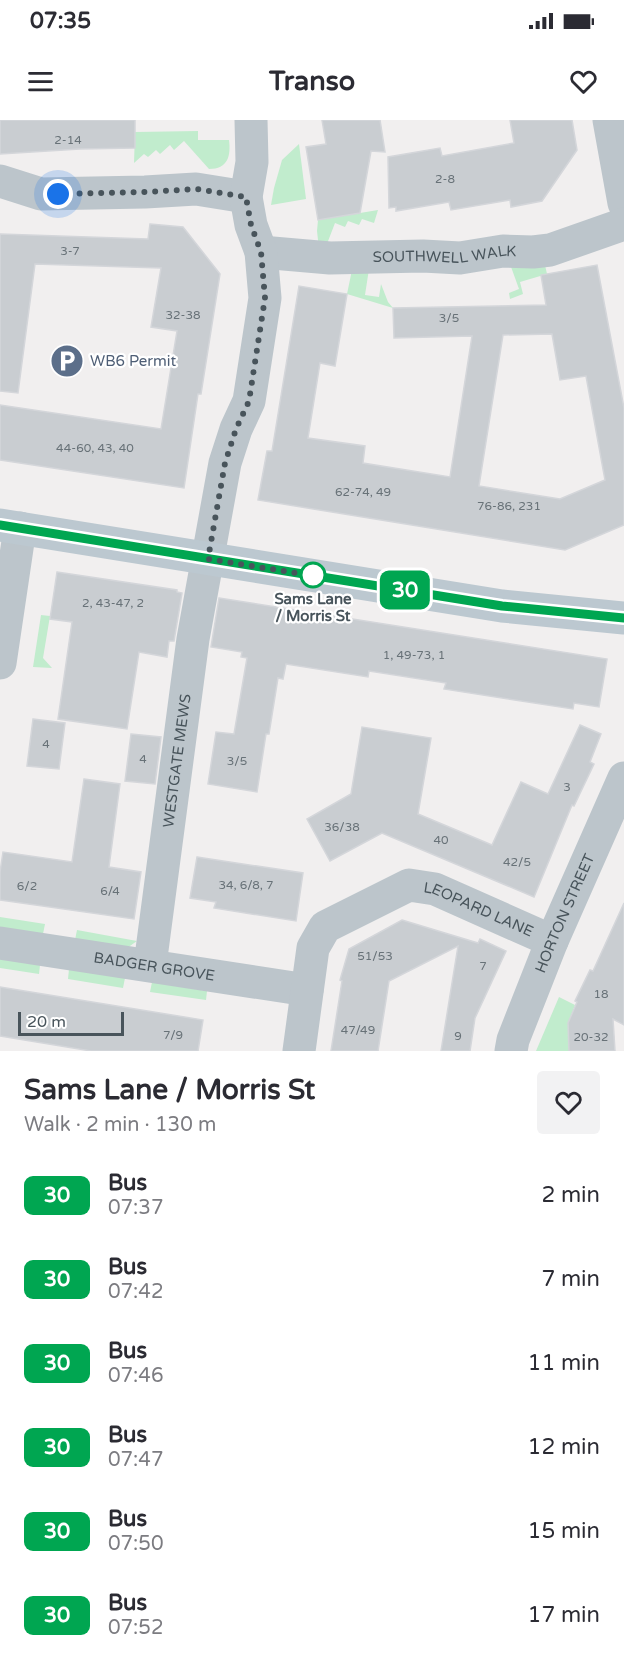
<!DOCTYPE html>
<html lang="en">
<head>
<meta charset="utf-8">
<style>
  :root { --surface:#fff; --page:#f2f2f3; --text:#2b2b33; --muted:#7c7c81 }
  body { margin:0; font-family:"Varela Round",sans-serif; background:var(--page); color:var(--text); height:100vh; display:flex; flex-direction:column; font-size:22px; white-space:nowrap }
  * { box-sizing:border-box; margin:0 }
  p { font-size:20px; color:var(--muted) }
  .icon { flex:none; width:33px; height:33px; fill:none; stroke:currentColor; stroke-width:2; stroke-linecap:round; stroke-linejoin:round }
  .map { position:relative; height:931px; overflow:hidden }
  .sheet { display:flex; flex-direction:column; background:var(--surface); flex:1 }
  .sheet>* { flex:none }
  .badge { padding:0 12px; border-radius:9px; font-size:21px; line-height:39px }
  .scale { position:absolute; left:18px; bottom:15px; width:106px; box-sizing:border-box; padding-left:6px; border:3px solid #48545b; border-top:0; font-size:16px; line-height:21px; white-space:nowrap; color:#48545b; -webkit-text-stroke:4px #fff; paint-order:stroke }
  .you { position:absolute; width:30px; height:30px; margin:-15px; border:4px solid #fff; border-radius:50%; background:#1a73e8; box-shadow:0 0 0 9px #1a73e833 }
  .map>.badge { position:absolute; translate:-50% -50%; box-shadow:0 0 0 3px #fff }
  .round { display:grid; place-items:center; flex:none; width:63px; height:63px; border-radius:6px; background:var(--page) }
  .overview { display:flex; align-items:center; justify-content:space-between; height:102px; padding:0 24px }
  h1 { font-size:28px; font-weight:700; line-height:45px }
  ul { padding:0; list-style:none }
  li { display:flex; align-items:center; gap:18px; height:84px; padding:0 24px }
  li div { flex:1 }
  li b { display:block; font-size:22px }
  li em { font-style:normal }
  li .badge { min-width:66px; font-weight:700; text-align:center }
  .status { display:flex; justify-content:space-between; align-items:center; height:42px; padding:0 30px; background:var(--surface); direction:ltr }
  .status svg { height:16px; fill:currentColor }
  header { display:flex; justify-content:space-between; align-items:center; height:78px; padding:0 24px; background:var(--surface); font-size:27px; font-weight:700 }
  .map>svg:first-child { display:block }
  .green { fill:#c1eccd }
  .building { fill:#c9cdd1; stroke:#d4d6da; stroke-width:1.5; fill-rule:evenodd }
  .lines { fill:none; stroke-linecap:round; stroke-linejoin:round }
  .street { stroke:#bcc5cb; stroke-width:33 }
  .secondary { stroke:#bcc8d0; stroke-width:33 }
  .line-casing { stroke:#fff; stroke-width:14 }
  .line { stroke:#00a651; stroke-width:9 }
  .walk { stroke:#48545b; stroke-width:6; stroke-dasharray:0 10.8 }
  .stop-dot { fill:#fff; stroke:#00a651; stroke-width:3 }
  .labels { text-anchor:middle; stroke-width:4.5; stroke-linejoin:round; paint-order:stroke }
  .number-label { font-size:12px; fill:#687278 }
  .street-label { font-size:15px; fill:#48545b; stroke:#fff }
  .service-label { font-size:15px; fill:#4e5e75; stroke:#fff; text-anchor:start }
  .stop-label { font-size:15px; font-weight:bold; fill:#48545b; stroke:#fff }
</style>
</head>
<body>
<div class="status"><b>07:35</b><svg viewBox="0 0 49 12"><path d="M0 12V9h3v3zM5 12V6h3v6zM10 12V3h3v9zM15 12V0h3v12zM26 1h20v11H26zM47 4h2v5h-2z"/></svg></div>
<header><svg class="icon" aria-label="menu" viewBox="0 0 24 24"><path d="M4 6h16M4 12h16M4 18h16"/></svg>Transo<svg class="icon" aria-label="heart" viewBox="0 0 24 24"><path d="M12 20l-8-8c-3-5 5-10 8-4 3-6 11-1 8 4z"/></svg></header>
<div class="map">
<svg width="624" height="931" viewBox="0 0 624 931">
  <rect width="100%" height="100%" fill="#f1efef"/>
  <g class="green">
    <path d="M198,11V20H229C231,36 228,49 209,49L184,21L174,30L170,25L160,34L156,30L148,37L144,34L134,43L135,12Z"/>
    <path d="M299,24L306,79L271,85L274,68L282,40Z"/>
    <path d="M378,90L374,103L362,99L359,105L348,101L345,107L335,103L325,129H319L317,111L318,100Z"/>
    <path d="M510,144L545,145L547,154L520,162L523,174L510,179L509,173L519,169Z"/>
    <path d="M369,149L365,175L379,177L381,164L388,182L393,188L347,174L352,150Z"/>
    <path d="M41,495L50,496L43,538L52,548L33,547Z"/>
    <path d="M0,797L45,804L43,814L0,807Z"/>
    <path d="M77,810L137,821L127,828L75,820Z"/>
    <path d="M0,839L40,845L39,854L0,848Z"/>
    <path d="M69,849L125,858L123,868L68,859Z"/>
    <path d="M152,862L207,871L206,880L150,872Z"/>
    <path d="M559,877L575,885L568,903L569,931H536Z"/>
  </g>
  <g class="building">
    <path d="M0,0H135V28L80,29L0,34Z"/>
    <path d="M322,0H380L385,32L371,31L360,93L318,100L306,27L326,24Z"/>
    <path d="M510,0H572L577,30L542,81L511,87L510,80L451,90L449,82L396,91V87L389,88L388,37L440,28L442,36L514,23Z"/>
    <path d="M150,104L183,107L220,154L201,274H198L184,368L0,340V285L161,309L177,211L151,207L161,148L35,144L18,273L0,271V114L148,119Z"/>
    <path d="M597,145L624,288V405L565,430L258,380L267,331H272L299,166L347,174L335,246L320,243L308,318L365,326L363,343L450,357L472,216L394,218L393,188L546,185L541,155ZM552,214L560,260L586,256L605,360L560,379L479,366L503,215Z"/>
    <path d="M57,452L177,470V472L182,473L174,521H169L167,537L139,532L127,609L58,599L72,502L50,499Z"/>
    <path d="M219,478L607,539L599,587L574,583L573,589L444,569L446,563L369,551L368,557L286,544L283,559L278,558L269,614H266L257,672L208,664L216,612L234,614L247,538L241,537L242,532L211,527Z"/>
    <path d="M33,599L65,603L59,649L27,646Z"/>
    <path d="M580,605L601,614L590,642L594,644L574,686L572,685L534,777L382,713L330,741L307,699L351,674L362,607L431,618L418,694L492,725L521,662L548,674Z"/>
    <path d="M131,614L161,617L155,664L125,661Z"/>
    <path d="M84,659L120,664L109,747L141,752L134,799L0,780V752L3,732L72,742Z"/>
    <path d="M197,737L303,753L296,801L214,788L216,782L190,778Z"/>
    <path d="M624,783V905L613,899L615,931H569L568,903L577,882L575,881L590,850L593,851Z"/>
    <path d="M402,800L478,823L480,819L506,831L475,898L470,931H441L458,826L389,861L378,931H331L342,861L340,860L349,829Z"/>
    <path d="M0,867L203,900L198,931H91L0,916Z"/>
  </g>
  <g class="lines">
    <g class="street">
      <path d="M609,0L624,83"/>
      <path d="M0,61L41,74L145,72L196,69L246,77"/>
      <path id="s1" d="M261,132L330,138L423,136L460,138L503,131L533,132L550,130L624,104"/>
      <path d="M0,543L20,408"/>
      <path id="s2" d="M0,823L307,870"/>
      <path id="s3" d="M150,845L193,519L225,343L236,309L249,281L265,178L261,132L251,105L246,77L252,42L251,0"/>
      <path id="s4" d="M299,931L313,828L325,807L409,765L435,769L552,821"/>
      <path id="s5" d="M511,931L513,920L552,821L624,658"/>
    </g>
    <path class="secondary" d="M0,405L502,486L624,498"/>
  </g>
  <g class="lines">
    <g class="line-casing">
      <path id="line" d="M0,405L502,486L624,498"/>
    </g>
    <use href="#line" class="line"/>
    <path class="walk" d="M58,74L145,72L196,69L246,77L251,105L261,132L265,178L249,281L236,309L225,343L208,439L321,457L313,455"/>
  </g>
  <defs>
    <g id="parking-disc" transform="scale(1.725)"><circle r="9.5" fill="#5c6f8a" stroke="#fff"/><path d="M-3.5-5.5H1a3.5 3.5 0 0 1 0 7H-1V5.5H-3.5ZM-1-3.4V-.6H.8a1.4 1.4 0 0 0 0-2.8Z" fill="#fff"/></g>
  </defs>
  <g fill-rule="evenodd">
    <use href="#parking-disc" x="67" y="241"/>
  </g>
  <circle class="stop-dot" cx="313" cy="455" r="12"/>
  <g class="labels">
    <g class="number-label">
      <text x="68" y="24">2-14</text>
      <text x="445" y="63">2-8</text>
      <text x="70" y="135">3-7</text>
      <text x="183" y="199">32-38</text>
      <text x="449" y="202">3/5</text>
      <text x="95" y="332">44-60, 43, 40</text>
      <text x="363" y="376">62-74, 49</text>
      <text x="509" y="390">76-86, 231</text>
      <text x="113" y="487">2, 43-47, 2</text>
      <text x="414" y="539">1, 49-73, 1</text>
      <text x="46" y="628">4</text>
      <text x="143" y="643">4</text>
      <text x="237" y="645">3/5</text>
      <text x="567" y="671">3</text>
      <text x="342" y="711">36/38</text>
      <text x="441" y="724">40</text>
      <text x="517" y="746">42/5</text>
      <text x="246" y="769">34, 6/8, 7</text>
      <text x="27" y="770">6/2</text>
      <text x="110" y="775">6/4</text>
      <text x="375" y="840">51/53</text>
      <text x="483" y="850">7</text>
      <text x="601" y="878">18</text>
      <text x="358" y="914">47/49</text>
      <text x="173" y="919">7/9</text>
      <text x="458" y="920">9</text>
      <text x="591" y="921">20-32</text>
    </g>
    <g class="street-label">
      <text dy="5" stroke="none"><textPath href="#s1" startOffset="184">SOUTHWELL WALK</textPath></text>
      <text dy="5" stroke="none"><textPath href="#s3" startOffset="206">WESTGATE MEWS</textPath></text>
      <text dy="5" stroke="none"><textPath href="#s4" startOffset="296">LEOPARD LANE</textPath></text>
      <text dy="5" stroke="none"><textPath href="#s5" startOffset="148">HORTON STREET</textPath></text>
      <text dy="5" stroke="none"><textPath href="#s2" startOffset="156">BADGER GROVE</textPath></text>
    </g>
    <g class="service-label">
      <text x="90" y="246">WB6 Permit</text>
    </g>
    <g class="stop-label">
      <text x="313" y="484">Sams Lane<tspan x="313" dy="17">/ Morris St</tspan></text>
    </g>
  </g>
</svg>
<div class="scale">20 m</div>
<div class="you" style="left:58px;top:74px"></div>
<b class="badge" style="left:405px;top:470px;background:#00a651;color:#fff">30</b>
</div>
<section class="sheet">
<div class="overview"><div><h1>Sams Lane / Morris St</h1><p>Walk · 2 min · 130 m</p></div><a class="round"><svg class="icon" aria-label="heart" viewBox="0 0 24 24"><path d="M12 20l-8-8c-3-5 5-10 8-4 3-6 11-1 8 4z"/></svg></a></div>
<ul>
<li><span class="badge" style="background:#00a651;color:#fff">30</span><div><b>Bus</b><p>07:37</p></div><em>2 min</em></li>
<li><span class="badge" style="background:#00a651;color:#fff">30</span><div><b>Bus</b><p>07:42</p></div><em>7 min</em></li>
<li><span class="badge" style="background:#00a651;color:#fff">30</span><div><b>Bus</b><p>07:46</p></div><em>11 min</em></li>
<li><span class="badge" style="background:#00a651;color:#fff">30</span><div><b>Bus</b><p>07:47</p></div><em>12 min</em></li>
<li><span class="badge" style="background:#00a651;color:#fff">30</span><div><b>Bus</b><p>07:50</p></div><em>15 min</em></li>
<li><span class="badge" style="background:#00a651;color:#fff">30</span><div><b>Bus</b><p>07:52</p></div><em>17 min</em></li>
</ul>
</section>
</body>
</html>
